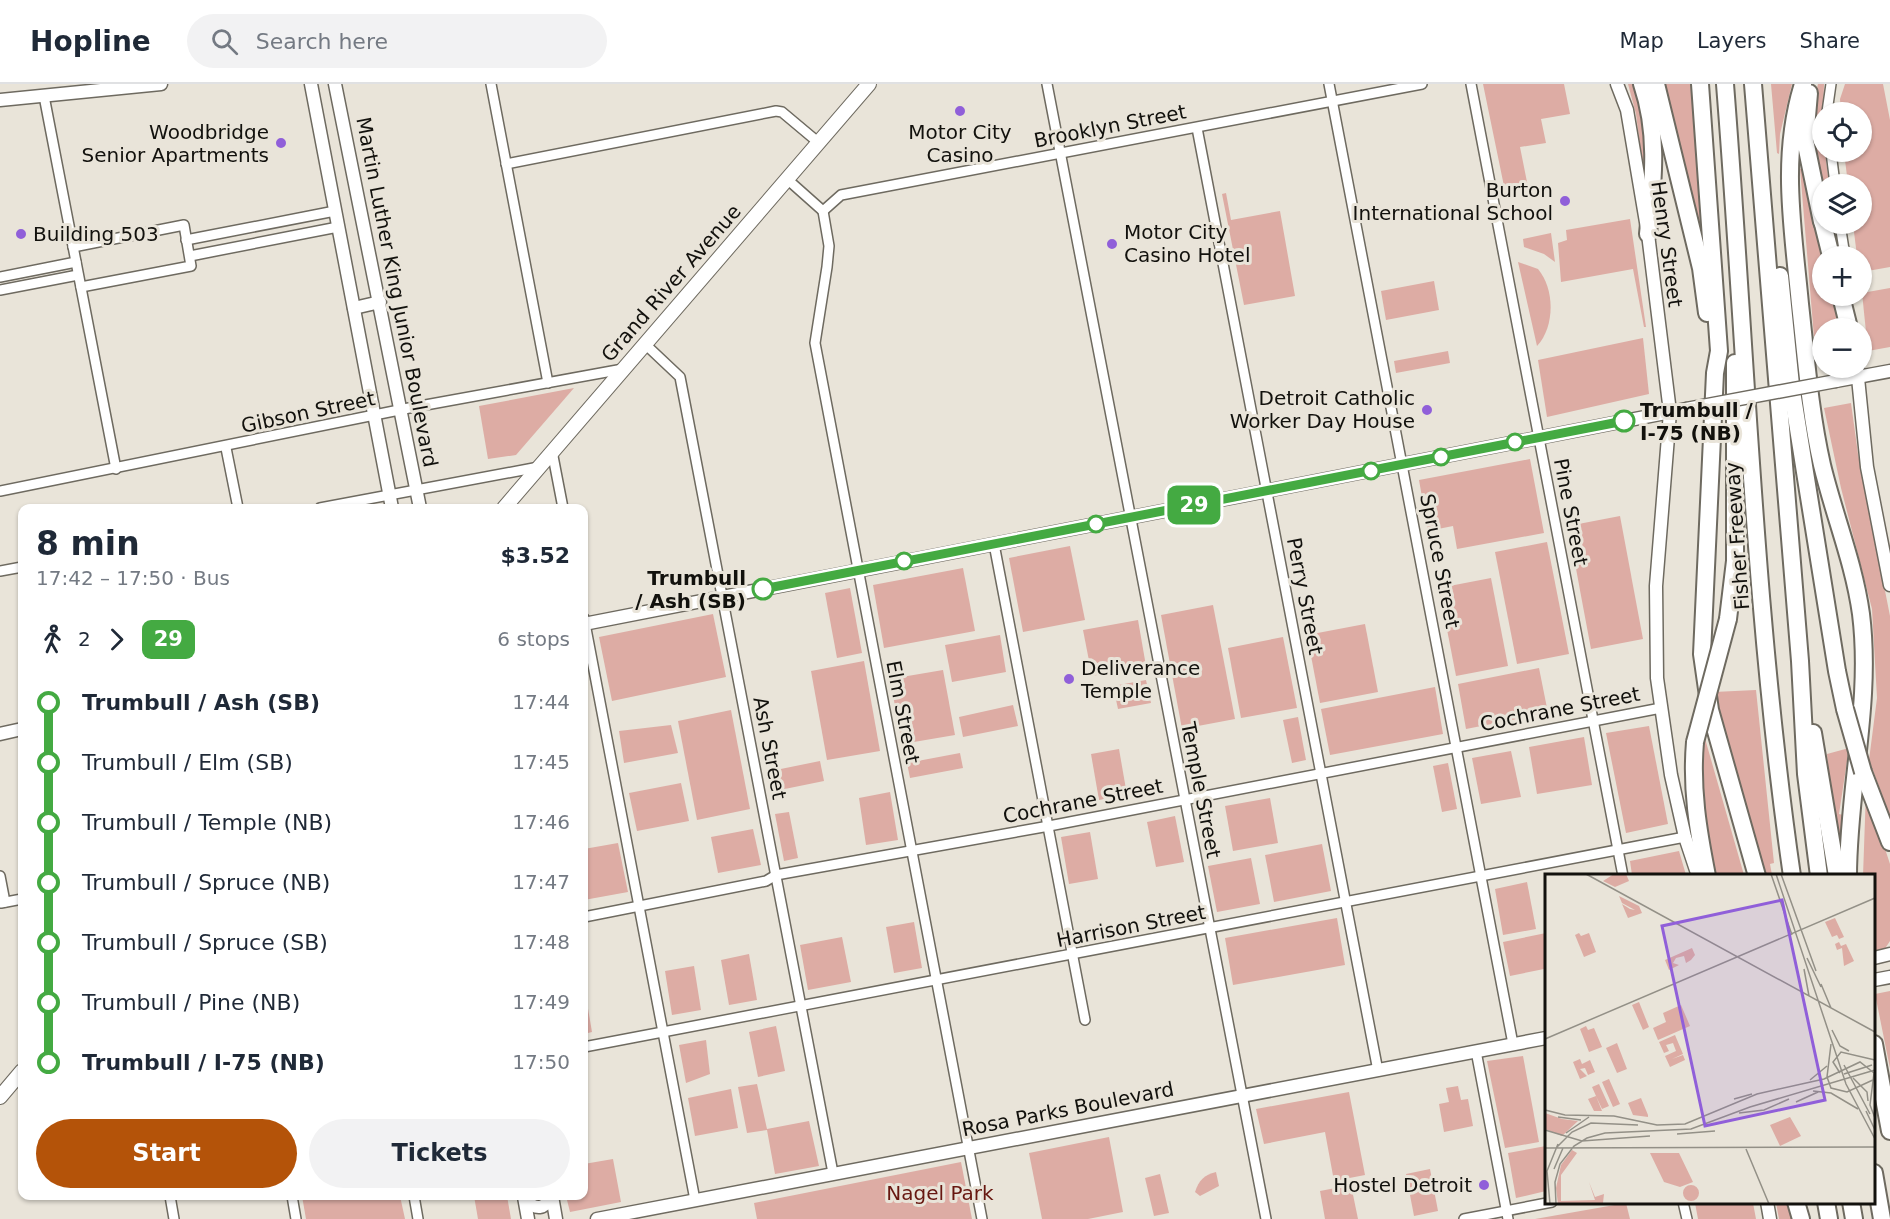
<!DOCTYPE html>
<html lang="en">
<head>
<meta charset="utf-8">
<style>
  :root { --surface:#fff; --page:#f2f2f3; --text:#1f2937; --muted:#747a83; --line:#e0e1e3; --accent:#b45309 }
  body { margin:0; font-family:"DejaVu Sans",sans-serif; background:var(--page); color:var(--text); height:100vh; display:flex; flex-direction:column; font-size:22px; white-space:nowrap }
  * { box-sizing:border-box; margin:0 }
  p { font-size:20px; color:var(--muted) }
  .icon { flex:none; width:33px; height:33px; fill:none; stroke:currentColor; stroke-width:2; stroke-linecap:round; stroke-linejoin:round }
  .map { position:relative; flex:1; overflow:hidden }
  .details { position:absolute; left:18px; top:420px; width:570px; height:696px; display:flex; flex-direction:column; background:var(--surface); border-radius:12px; box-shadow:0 2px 4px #0004 }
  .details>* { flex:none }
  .badge { padding:0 12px; border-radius:9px; font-size:21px; line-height:39px }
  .controls { position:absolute; left:1812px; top:18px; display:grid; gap:12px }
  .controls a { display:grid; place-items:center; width:60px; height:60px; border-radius:50%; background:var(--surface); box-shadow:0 2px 4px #0004; font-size:30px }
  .map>.badge { position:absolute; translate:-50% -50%; box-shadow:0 0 0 3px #fff }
  .legs { display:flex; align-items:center; gap:9px; height:66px; padding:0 18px; font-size:20px }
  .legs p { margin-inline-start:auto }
  .summary { display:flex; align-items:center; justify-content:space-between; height:102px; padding:0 18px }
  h1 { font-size:33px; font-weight:800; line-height:45px }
  .primary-button { display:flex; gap:12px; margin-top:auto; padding:12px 18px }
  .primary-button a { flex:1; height:69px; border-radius:36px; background:var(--accent); color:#fff; font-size:24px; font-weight:800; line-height:69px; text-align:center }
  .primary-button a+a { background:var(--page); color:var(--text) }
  ul { padding:0 18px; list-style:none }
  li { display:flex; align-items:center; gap:21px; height:60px; font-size:22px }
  li i { display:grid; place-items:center; width:9px; height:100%; margin:0 8px; background:currentColor }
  li i::after { content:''; width:15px; height:15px; margin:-8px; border:4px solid; border-radius:50%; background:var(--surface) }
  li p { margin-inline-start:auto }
  li:first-child i { background:linear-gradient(#0000 50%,currentColor 0) }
  li:last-child i { background:linear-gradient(currentColor 50%,#0000 0) }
  header { display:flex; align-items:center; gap:36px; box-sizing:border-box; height:84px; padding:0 30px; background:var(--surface); border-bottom:2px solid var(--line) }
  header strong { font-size:28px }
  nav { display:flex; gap:33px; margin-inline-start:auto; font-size:21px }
  .search { width:420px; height:54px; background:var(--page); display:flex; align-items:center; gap:15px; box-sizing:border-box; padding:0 21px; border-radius:33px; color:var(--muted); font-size:22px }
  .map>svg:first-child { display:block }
  .green { fill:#ddaca4 }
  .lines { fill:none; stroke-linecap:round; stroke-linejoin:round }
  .street-casing { stroke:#6e6a60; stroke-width:12 }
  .secondary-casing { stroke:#6e6a60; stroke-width:15 }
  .primary-casing { stroke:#6e6a60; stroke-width:16 }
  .highway-casing { stroke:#6e6a60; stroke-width:20 }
  .street { stroke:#fff; stroke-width:9 }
  .secondary { stroke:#fff; stroke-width:12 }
  .primary { stroke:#fff; stroke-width:14 }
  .highway { stroke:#fff; stroke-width:16 }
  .secondary-bridge-casing { stroke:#6e6a60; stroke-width:15; stroke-linecap:butt }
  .highway-bridge-casing { stroke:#6e6a60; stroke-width:20; stroke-linecap:butt }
  .secondary-bridge { stroke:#fff; stroke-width:12 }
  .highway-bridge { stroke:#fff; stroke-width:16 }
  .line-1-casing { stroke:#fff; stroke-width:14 }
  .line-1 { stroke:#44aa42; stroke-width:9 }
  .poi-dot { fill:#905fd9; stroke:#e9e4d9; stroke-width:2 }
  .stop-1-dot { fill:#fff; stroke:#44aa42; stroke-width:3 }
  .labels { text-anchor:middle; stroke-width:6; stroke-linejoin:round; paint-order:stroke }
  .street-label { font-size:20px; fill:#12110d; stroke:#e9e4d9 }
  .poi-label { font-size:20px; fill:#12110d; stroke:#e9e4d9; text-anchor:end }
  .stop-label { font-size:20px; font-weight:bold; fill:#12110d; stroke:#e9e4d9; text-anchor:start }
  .park-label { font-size:20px; fill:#671710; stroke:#e9e4d9 }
  .inset-road { fill:none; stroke:#939087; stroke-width:1.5 }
  .view { fill:#905fd9; fill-opacity:0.15; stroke:#905fd9; stroke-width:3 }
  .inset-edge { fill:none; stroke:#12110d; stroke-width:3 }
</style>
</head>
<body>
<header>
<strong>Hopline</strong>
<div class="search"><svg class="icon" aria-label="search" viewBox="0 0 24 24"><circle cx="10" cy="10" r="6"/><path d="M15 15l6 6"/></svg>Search here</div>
<nav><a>Map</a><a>Layers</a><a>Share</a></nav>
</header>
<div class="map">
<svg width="1890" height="1135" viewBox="0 0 1890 1135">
  <rect width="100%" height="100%" fill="#e9e4d9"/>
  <g class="green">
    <path d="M1483,0H1564L1570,30L1541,35L1546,59L1520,63L1528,103L1505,107Z"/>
    <path d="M1628,0H1633C1645,37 1647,72 1646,111L1636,30Z"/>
    <path d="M1660,0H1695L1707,167L1703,168Z"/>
    <path d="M1771,0H1792L1780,50L1779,70L1777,69Z"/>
    <path d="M1818,0H1824L1822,68H1825L1829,100H1822C1813,68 1809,34 1818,0Z"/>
    <path d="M1845,0H1883L1890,36V183L1862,188V172H1857L1853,140H1862V100H1848L1844,68H1862V28H1841L1840,15Z"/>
    <path d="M1800,85H1803L1825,172H1822V212H1835L1842,244H1822V276L1816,277Z"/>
    <path d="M1226,109L1231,136L1280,127L1295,212L1244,221L1222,110Z"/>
    <path d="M1630,135L1646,243H1644L1633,185L1561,198L1558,159L1567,156L1566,146Z"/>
    <path d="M1551,149L1555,178L1544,170L1524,163L1523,155Z"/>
    <path d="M1518,178L1538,185C1555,205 1555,243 1537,262Z"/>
    <path d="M1434,197L1439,226L1386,236L1381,207Z"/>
    <path d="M1890,204V263L1868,267L1862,209Z"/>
    <path d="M1643,254L1649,310L1547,333L1538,276Z"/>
    <path d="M1448,267L1450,279L1396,289L1394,277Z"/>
    <path d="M574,304L516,371L488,375L479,322Z"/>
    <path d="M1851,319L1858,370L1890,532V732L1869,676L1877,614L1872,525L1841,404L1824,324Z"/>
    <path d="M1530,375L1544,449L1457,465L1453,442L1428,447L1419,396Z"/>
    <path d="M1620,432L1643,555L1591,565L1568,442Z"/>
    <path d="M1547,458L1569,570L1517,580L1495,468Z"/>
    <path d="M1070,462L1085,536L1023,548L1009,474Z"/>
    <path d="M963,484L975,547L884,564L873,501Z"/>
    <path d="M1491,494L1508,582L1456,592L1439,504Z"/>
    <path d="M850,504L862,569L837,574L825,509Z"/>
    <path d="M1213,521L1235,635L1182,645L1161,531Z"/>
    <path d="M713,530L726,593L612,617L599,553Z"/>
    <path d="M1138,536L1146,582L1092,592L1083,546Z"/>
    <path d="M1365,540L1378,608L1320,619L1307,551Z"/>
    <path d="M1000,551L1006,588L952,598L945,561Z"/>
    <path d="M1283,553L1297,624L1241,634L1228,564Z"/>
    <path d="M864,577L880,667L827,676L811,587Z"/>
    <path d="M1539,584L1548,629L1466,645L1458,600Z"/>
    <path d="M943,586L955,651L902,660L890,595Z"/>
    <path d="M1146,596L1151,619L1118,625L1113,602Z"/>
    <path d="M1435,603L1443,650L1330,671L1321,625Z"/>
    <path d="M1756,606L1774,779L1770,780L1772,791H1763L1714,608Z"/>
    <path d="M1013,621L1018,642L963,653L959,633Z"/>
    <path d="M731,626L750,725L697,736L678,637Z"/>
    <path d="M1298,633L1306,676L1292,679L1283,636Z"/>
    <path d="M671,641L678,669L624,679L619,647Z"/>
    <path d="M1649,642L1668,740L1626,749L1606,649Z"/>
    <path d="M1702,644L1744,791H1711L1699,732Z"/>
    <path d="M1584,653L1592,701L1537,710L1529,663Z"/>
    <path d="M1849,664L1839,730L1843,731L1842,752L1838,754L1832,736L1827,670Z"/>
    <path d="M1119,665L1127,711L1099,716L1091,670Z"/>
    <path d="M1511,667L1521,713L1481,720L1472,674Z"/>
    <path d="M960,669L963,684L910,694L907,679Z"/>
    <path d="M820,677L824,697L770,708L766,688Z"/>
    <path d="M1448,679L1457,725L1442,728L1433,682Z"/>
    <path d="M681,699L689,737L637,747L629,709Z"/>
    <path d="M1866,707L1890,780V857L1884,866L1874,868V792H1863Z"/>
    <path d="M890,708L898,756L866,761L859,714Z"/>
    <path d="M1270,714L1278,759L1233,767L1225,722Z"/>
    <path d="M789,728L798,774L784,777L775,730Z"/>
    <path d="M1175,732L1184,778L1156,783L1147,738Z"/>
    <path d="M753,745L761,781L718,789L711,753Z"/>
    <path d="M1090,748L1098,795L1069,800L1061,753Z"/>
    <path d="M618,759L628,808L584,816V765Z"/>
    <path d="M1322,760L1331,807L1274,818L1265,771Z"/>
    <path d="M1679,767L1686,791H1632L1630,777Z"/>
    <path d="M1251,774L1260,820L1217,828L1208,782Z"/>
    <path d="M1527,798L1536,845L1503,851L1495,805Z"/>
    <path d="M1337,834L1345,881L1233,901L1225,854Z"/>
    <path d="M914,838L922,884L894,889L886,843Z"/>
    <path d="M1546,849V894L1544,885L1510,892L1503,858Z"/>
    <path d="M842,853L851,898L808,906L800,861Z"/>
    <path d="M749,870L757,916L729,921L721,876Z"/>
    <path d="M694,882L701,926L672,931L665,887Z"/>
    <path d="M584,901L592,948L584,950Z"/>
    <path d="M1890,907V984L1875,910Z"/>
    <path d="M776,942L785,987L758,993L749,948Z"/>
    <path d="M706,956L710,990L686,999L679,961Z"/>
    <path d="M1523,972L1539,1058L1505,1064L1487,977Z"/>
    <path d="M757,1000L767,1045L809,1037L819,1082L775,1090L767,1046L747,1049L738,1003Z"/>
    <path d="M1458,1002L1461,1016L1468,1015L1473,1042L1444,1048L1439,1020L1449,1018L1446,1004Z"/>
    <path d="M731,1005L738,1044L695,1052L688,1014Z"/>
    <path d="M1349,1008L1365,1091L1334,1097L1325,1048L1264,1060L1256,1025Z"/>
    <path d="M1109,1053L1123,1128L1088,1135H1042L1029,1069Z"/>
    <path d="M1546,1062V1107L1516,1114L1508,1069Z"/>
    <path d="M613,1075L621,1118L570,1128L566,1112H584V1080Z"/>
    <path d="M961,1078L972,1135H757L754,1119Z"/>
    <path d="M1430,1085L1438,1127L1414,1132L1406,1090Z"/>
    <path d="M1216,1088L1219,1102L1200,1112L1195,1108C1199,1096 1204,1091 1216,1088Z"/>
    <path d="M1160,1090L1169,1129L1154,1132L1145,1094Z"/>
    <path d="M1351,1101L1358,1135H1325L1320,1107Z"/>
    <path d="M302,1112H400L405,1135H306Z"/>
    <path d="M474,1112H507L511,1135H478Z"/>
    <path d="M1626,1119L1630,1135H1535Z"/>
    <path d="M1695,1119H1753L1756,1135H1698Z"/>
    <path d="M1776,1119H1789L1794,1135H1779Z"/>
  </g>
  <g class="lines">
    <g class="street-casing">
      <g id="street">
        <path d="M491,0L548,299"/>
        <path d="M1047,0L1266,1135"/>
        <path d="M1329,0L1513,960"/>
        <path d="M1471,0L1623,792"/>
        <path d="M44,12L116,385"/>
        <path d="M1827,28L1831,0"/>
        <path d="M1197,44L1378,987"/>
        <path d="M1831,68L1835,100"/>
        <path d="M506,80L776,27L782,28L819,59"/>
        <path d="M787,95L823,127"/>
        <path d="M823,127L829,162L827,183L815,259L982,1135"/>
        <path d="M823,127L841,111L1422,0"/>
        <path d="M1840,140L1845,172"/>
        <path d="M186,156L335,127"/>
        <path d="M73,163L184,141L191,182L81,203"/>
        <path d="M190,172L338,143"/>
        <path d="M0,193L76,178"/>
        <path d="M0,206L78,191"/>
        <path d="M645,260L680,293L833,1089"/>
        <path d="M226,364L238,424"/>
        <path d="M552,367L563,424"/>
        <path d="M0,407L409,324L623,285"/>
        <path d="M320,424L539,383"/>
        <path d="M994,460L1085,936"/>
        <path d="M0,487L22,483"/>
        <path d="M584,534L695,1116"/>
        <path d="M0,792L5,818"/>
        <path d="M1,819L22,815"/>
        <path d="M584,833L766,797L776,791L1049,742L1661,624"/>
        <path d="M584,963L1685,753"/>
        <path d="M1476,967L1508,1135"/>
        <path d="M170,1112L174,1135"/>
        <path d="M292,1112L296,1135"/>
        <path d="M414,1112L418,1135"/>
        <path d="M1683,1118L1687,1135"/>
        <path d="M1464,1135L1552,1118"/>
      </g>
    </g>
    <g class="secondary-casing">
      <g id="secondary">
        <path d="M311,0L392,424"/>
        <path d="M335,0L420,424"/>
        <path d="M1617,0L1627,26L1648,150L1670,328L1656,502L1657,594L1671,691L1685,753L1698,792"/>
        <path d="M0,16L161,0"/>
        <path d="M354,224L380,218"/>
        <path d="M1857,284L1867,383L1890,501"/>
        <path d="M1836,297L1890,287"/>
        <path d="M584,540L1686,325"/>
        <path d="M0,650L22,645"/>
        <path d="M1874,874L1890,870"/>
        <path d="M1874,896L1890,893"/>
        <path d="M552,1112L556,1135"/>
        <path d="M524,1113L528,1135"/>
        <path d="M525,1116C536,1126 545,1126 550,1112"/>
        <path d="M1767,1118L1770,1135"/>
        <path d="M597,1135L1546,954"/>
      </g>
    </g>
    <g class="primary-casing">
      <g id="primary">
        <path d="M504,424L869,0"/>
        <path d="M0,1013L22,987"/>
      </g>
    </g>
    <g class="highway-casing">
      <g id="highway">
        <path d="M1642,0C1659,50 1653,98 1648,150"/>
        <path d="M1656,0L1701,184L1707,229"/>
        <path d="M1700,0L1719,267L1715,289L1702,570L1710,626L1757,792"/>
        <path d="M1725,0C1746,264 1754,530 1792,792"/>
        <path d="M1753,0L1800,577L1806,690L1819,792"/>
        <path d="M1803,0C1780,73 1793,145 1800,220C1806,274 1810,328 1822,381C1834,431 1854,479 1861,530C1872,618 1848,704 1848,792"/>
        <path d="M1809,9L1805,56L1822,138"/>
        <path d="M1823,140L1831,172"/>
        <path d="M1780,192L1791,301L1837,587L1845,625"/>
        <path d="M1841,212L1849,244"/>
        <path d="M1728,535L1735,477V279"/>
        <path d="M1813,649L1837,792"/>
        <path d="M1695,658C1691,705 1698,746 1707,792"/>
        <path d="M1863,688L1890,758"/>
        <path d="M1874,960L1890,1047"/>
        <path d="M1874,1089L1882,1135"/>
        <path d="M1796,1118L1801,1135"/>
        <path d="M1826,1118L1829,1135"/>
        <path d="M1851,1118L1854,1135"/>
      </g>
    </g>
    <use href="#street" class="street"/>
    <use href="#secondary" class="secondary"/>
    <use href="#primary" class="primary"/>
    <use href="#highway" class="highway"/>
    <g class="secondary-bridge-casing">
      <path id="secondary-bridge" d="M1686,325L1836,297"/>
    </g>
    <g class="highway-bridge-casing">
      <g id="highway-bridge">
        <path d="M1845,625L1863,688"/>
        <path d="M1695,658L1728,535"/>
      </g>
    </g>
    <use href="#secondary-bridge" class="secondary-bridge"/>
    <use href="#highway-bridge" class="highway-bridge"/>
  </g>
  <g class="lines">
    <g class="line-1-casing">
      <path id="line-1" d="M763,505L1624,337"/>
    </g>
    <use href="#line-1" class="line-1"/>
  </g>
  <g class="poi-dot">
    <circle cx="960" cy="27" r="6"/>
    <circle cx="281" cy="59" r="6"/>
    <circle cx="1565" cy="117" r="6"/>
    <circle cx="21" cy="150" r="6"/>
    <circle cx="1112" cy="160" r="6"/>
    <circle cx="1427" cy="326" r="6"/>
    <circle cx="1069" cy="595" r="6"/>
    <circle cx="1484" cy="1101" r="6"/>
  </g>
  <g class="stop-1-dot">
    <circle cx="1624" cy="337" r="10"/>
    <circle cx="1515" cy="358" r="8"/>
    <circle cx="1441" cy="373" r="8"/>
    <circle cx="1371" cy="387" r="8"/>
    <circle cx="1096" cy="440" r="8"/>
    <circle cx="904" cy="477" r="8"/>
    <circle cx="763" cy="505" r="10"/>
  </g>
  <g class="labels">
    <g class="street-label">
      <text transform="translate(1110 42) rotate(-11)" y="7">Brooklyn Street</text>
      <text transform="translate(1667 160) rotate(82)" y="7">Henry Street</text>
      <text transform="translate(671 199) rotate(-49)" y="7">Grand River Avenue</text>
      <text transform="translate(397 208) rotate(79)" y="7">Martin Luther King Junior Boulevard</text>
      <text transform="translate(308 328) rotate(-12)" y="7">Gibson Street</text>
      <text transform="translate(1571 428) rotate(79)" y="7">Pine Street</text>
      <text transform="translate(1737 452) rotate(-94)" y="7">Fisher Freeway</text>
      <text transform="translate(1440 477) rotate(79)" y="7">Spruce Street</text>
      <text transform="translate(1305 512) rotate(79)" y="7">Perry Street</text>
      <text transform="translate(1560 625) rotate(-11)" y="7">Cochrane Street</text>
      <text transform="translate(903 628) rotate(79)" y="7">Elm Street</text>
      <text transform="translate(770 664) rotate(79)" y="7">Ash Street</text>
      <text transform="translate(1201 706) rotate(79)" y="7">Temple Street</text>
      <text transform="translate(1083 717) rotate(-11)" y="7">Cochrane Street</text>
      <text transform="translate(1131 842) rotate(-11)" y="7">Harrison Street</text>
      <text transform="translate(1068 1025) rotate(-11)" y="7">Rosa Parks Boulevard</text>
    </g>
    <g class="poi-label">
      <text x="269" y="55">Woodbridge<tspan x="269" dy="23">Senior Apartments</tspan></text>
      <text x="960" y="55" text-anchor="middle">Motor City<tspan x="960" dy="23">Casino</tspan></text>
      <text x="1553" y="113">Burton<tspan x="1553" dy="23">International School</tspan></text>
      <text x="1124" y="155" text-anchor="start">Motor City<tspan x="1124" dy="23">Casino Hotel</tspan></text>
      <text x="33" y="157" text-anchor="start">Building 503</text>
      <text x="1415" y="321">Detroit Catholic<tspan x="1415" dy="23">Worker Day House</tspan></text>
      <text x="1081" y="591" text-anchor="start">Deliverance<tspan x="1081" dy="23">Temple</tspan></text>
      <text x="1472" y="1108">Hostel Detroit</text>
    </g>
    <g class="stop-label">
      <text x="1640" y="333">Trumbull /<tspan x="1640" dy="23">I-75 (NB)</tspan></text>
      <text x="746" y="501" text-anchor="end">Trumbull<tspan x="746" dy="23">/ Ash (SB)</tspan></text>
    </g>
    <g class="park-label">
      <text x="940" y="1116">Nagel Park</text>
    </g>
  </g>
  <g transform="translate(1545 790)">
    <rect width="330" height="330" fill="#e9e4d9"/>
    <path d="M69,0H81L84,7L70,13L58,7ZM74,22L94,32L97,39L83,44L77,30L85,35L90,36L77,29ZM290,44L299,63L294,65L292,61L287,63L280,48ZM34,59L36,62L44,59L51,78L39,83L30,61ZM294,68L296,72L301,70L309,87L299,92L297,74L292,76L290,70ZM147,74L150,81L146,86L141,89L139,82L131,84L128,89L134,91L124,96L120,86ZM94,128L104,153L98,156L87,131ZM136,131L145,152L113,166L108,154L121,148L118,139ZM41,152L43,156L49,154L57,173L44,178L35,155ZM130,161L138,180L127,185L138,181L140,186L125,193L120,182L131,177L128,169L121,171L124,177L119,179L114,168ZM72,169L82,195L72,199L61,174ZM35,185L37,190L45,186L50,198L43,201L40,194L35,195L42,202L35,205L28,188ZM64,205L75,230L68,233L57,208ZM54,210L64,232L57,235L51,222L57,237H49L43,225L51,222L47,213ZM96,224L103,241V243L88,241L83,229ZM0,239L17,245L33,247L17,262L0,255ZM245,243L256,262L235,272L225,251ZM27,276L32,279L16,301V327L50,326L44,308L50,323L59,320L58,329L66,330H13L11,314L16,291ZM105,279H134L148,308L135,313L119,308ZM138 319a8 8 0 1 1 16 0a8 8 0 1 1-16 0Z" fill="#ddaca4"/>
    <path class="inset-road" d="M41,0L330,158M226,0L247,61M231,0L301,210L330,265M236,0L271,97M262,84L276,113M259,95L264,122M276,110L286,134M287,156L295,172L304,177M0,165L330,24M286,170L282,203L286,214L302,218L330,205M299,191L325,240M295,199L288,188L296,178L330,186M299,200L327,191M308,204L322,218L323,227M265,206L282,192M268,217L286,219L313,235M189,225L207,220M251,228L273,218M0,236L20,241L69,242L112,251L140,250L212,220L279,205L315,188L329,199L325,231L330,244M321,237L330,256M194,239L219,236L244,225M13,243L36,246M0,256L37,267L105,262M21,259L44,243M132,260L170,257M12,273L27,258L46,249L93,251M0,274L330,273M201,275L224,330M9,295L18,274M5,330L2,297L13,270M11,330L10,308L15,290L29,272L42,264L60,259L146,255L205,233L330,196"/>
    <path class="view" d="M237,26L280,226L160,252L117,52Z"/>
    <rect width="330" height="330" class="inset-edge"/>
  </g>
</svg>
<div class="controls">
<a><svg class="icon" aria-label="locate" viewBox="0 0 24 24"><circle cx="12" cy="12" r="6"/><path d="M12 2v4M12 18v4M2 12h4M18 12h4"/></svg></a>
<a><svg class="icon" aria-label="layers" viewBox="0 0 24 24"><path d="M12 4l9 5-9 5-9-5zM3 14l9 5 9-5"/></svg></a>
<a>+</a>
<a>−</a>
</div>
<b class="badge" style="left:1194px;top:421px;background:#44aa42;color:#fff">29</b>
<section class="details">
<div class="summary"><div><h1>8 min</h1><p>17:42 – 17:50 · Bus</p></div><b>$3.52</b></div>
<div class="legs"><svg class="icon" aria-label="walk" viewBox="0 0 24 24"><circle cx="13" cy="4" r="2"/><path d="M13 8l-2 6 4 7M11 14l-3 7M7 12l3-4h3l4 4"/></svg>2<svg class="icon" aria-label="forward" viewBox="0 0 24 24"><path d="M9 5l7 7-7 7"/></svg><b class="badge" style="background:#44aa42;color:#fff">29</b><p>6 stops</p></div>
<ul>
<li><i style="color:#44aa42"></i><b>Trumbull / Ash (SB)</b><p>17:44</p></li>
<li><i style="color:#44aa42"></i><span>Trumbull / Elm (SB)</span><p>17:45</p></li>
<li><i style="color:#44aa42"></i><span>Trumbull / Temple (NB)</span><p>17:46</p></li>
<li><i style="color:#44aa42"></i><span>Trumbull / Spruce (NB)</span><p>17:47</p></li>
<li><i style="color:#44aa42"></i><span>Trumbull / Spruce (SB)</span><p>17:48</p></li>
<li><i style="color:#44aa42"></i><span>Trumbull / Pine (NB)</span><p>17:49</p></li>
<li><i style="color:#44aa42"></i><b>Trumbull / I-75 (NB)</b><p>17:50</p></li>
</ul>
<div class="primary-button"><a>Start</a><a>Tickets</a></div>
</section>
</div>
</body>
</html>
